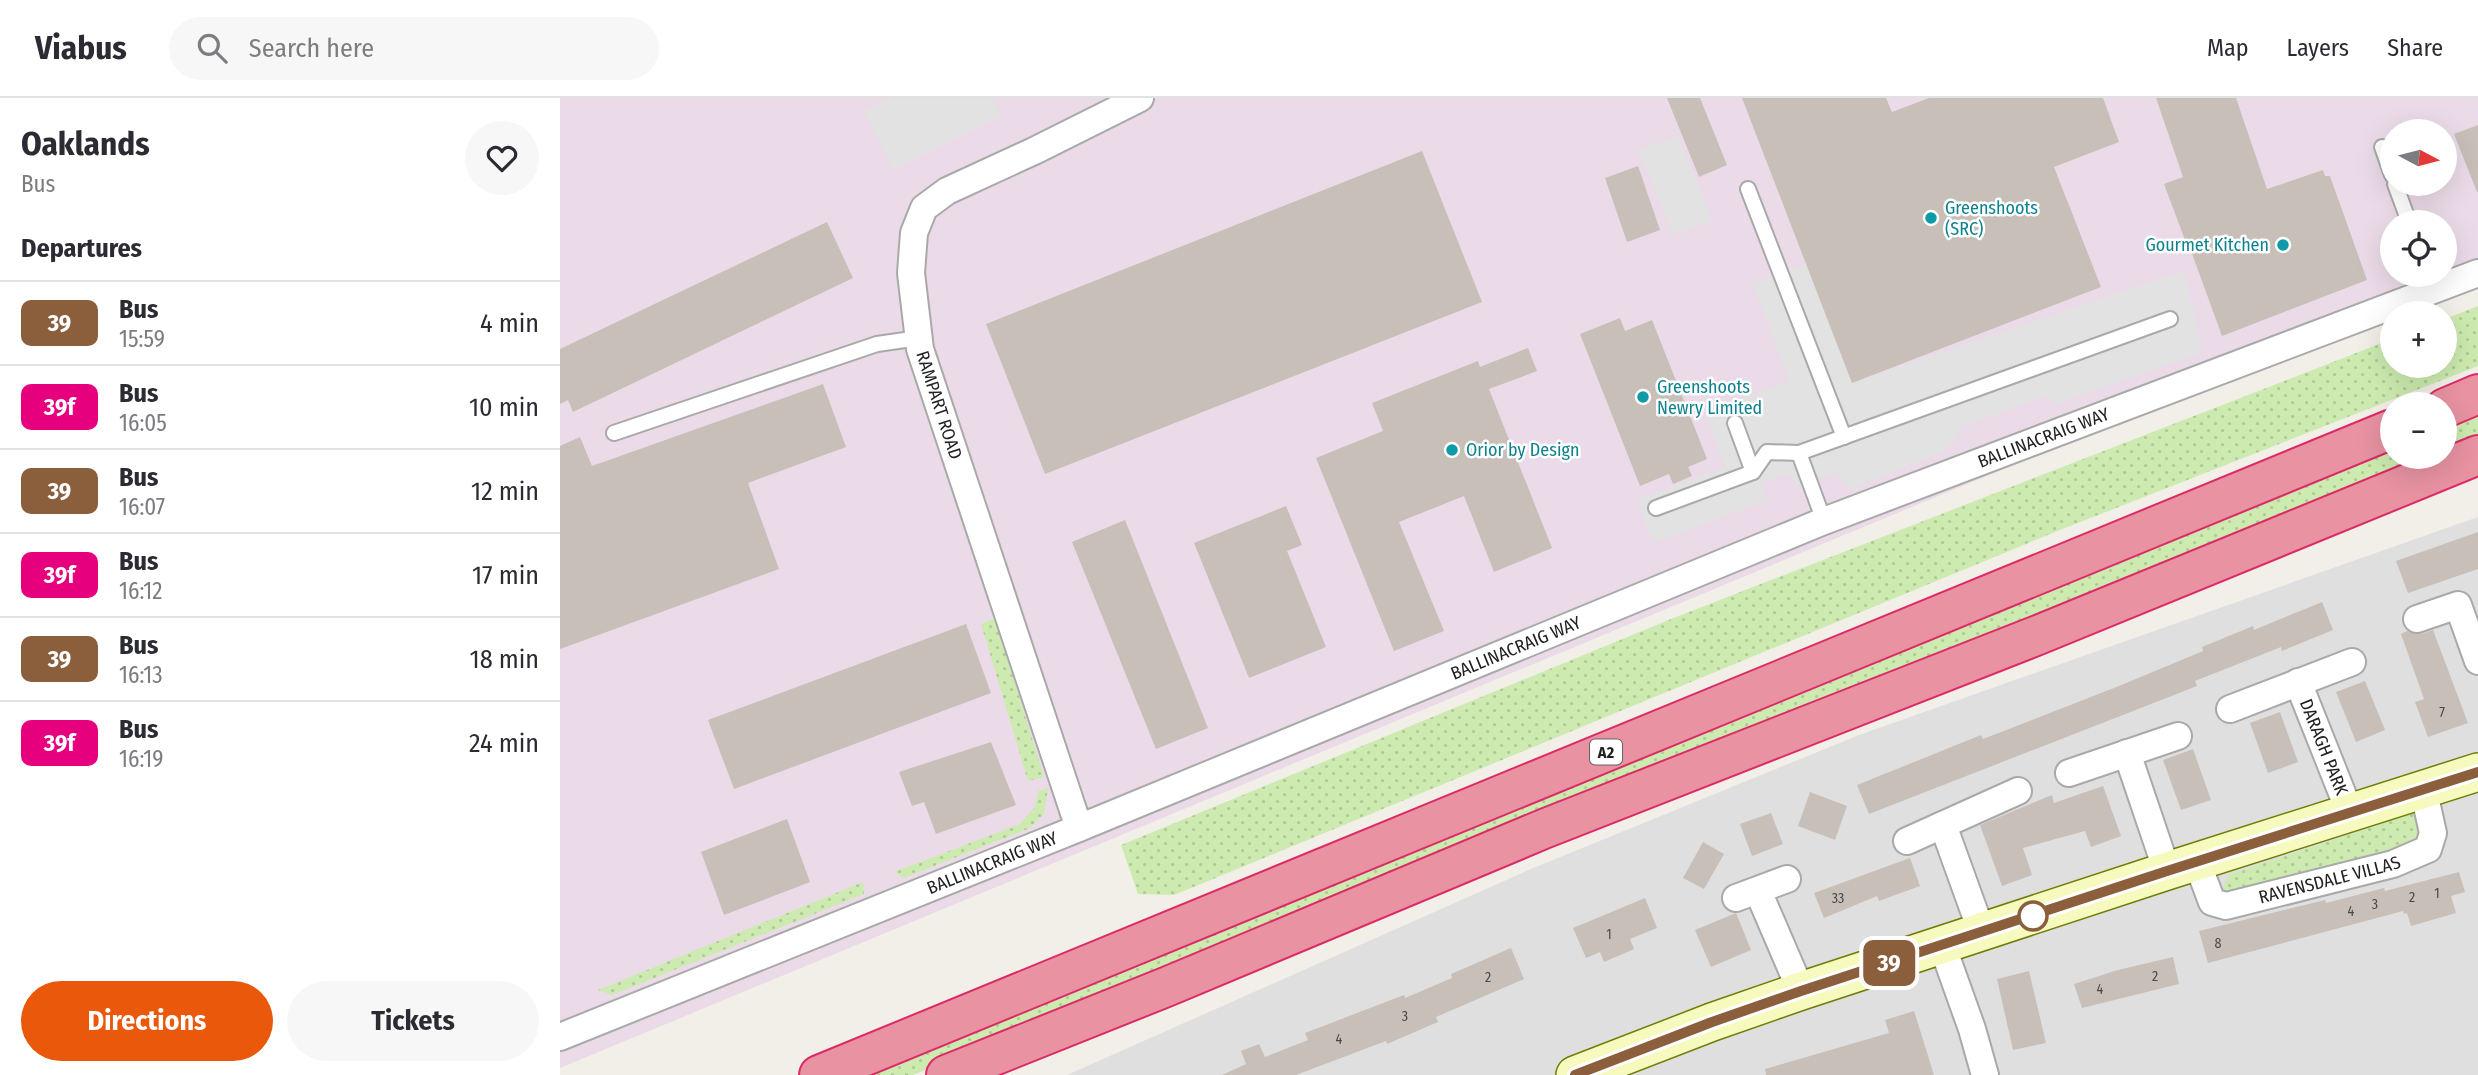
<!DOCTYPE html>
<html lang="en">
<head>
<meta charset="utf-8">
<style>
  :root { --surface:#fff; --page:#f7f7f7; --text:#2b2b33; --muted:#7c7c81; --line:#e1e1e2; --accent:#ea580c }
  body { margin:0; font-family:"Fira Sans Condensed",sans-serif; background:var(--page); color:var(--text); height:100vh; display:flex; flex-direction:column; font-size:26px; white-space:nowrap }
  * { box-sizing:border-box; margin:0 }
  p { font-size:23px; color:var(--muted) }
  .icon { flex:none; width:38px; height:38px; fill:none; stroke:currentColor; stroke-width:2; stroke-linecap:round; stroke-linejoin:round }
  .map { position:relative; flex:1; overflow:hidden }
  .drawer { display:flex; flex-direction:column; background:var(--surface); width:560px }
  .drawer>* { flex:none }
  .badge { padding:0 14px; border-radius:10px; font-size:24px; line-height:46px }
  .needle { width:46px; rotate:97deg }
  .fabs { position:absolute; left:1820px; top:21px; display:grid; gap:14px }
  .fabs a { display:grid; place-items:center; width:77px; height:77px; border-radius:50%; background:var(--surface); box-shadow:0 7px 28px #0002; font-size:35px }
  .map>.badge { position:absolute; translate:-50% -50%; box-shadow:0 0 0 4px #fff }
  h2 { padding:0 21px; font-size:26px; line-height:63px }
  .round { display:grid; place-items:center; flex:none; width:74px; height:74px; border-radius:37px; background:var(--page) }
  .headline { display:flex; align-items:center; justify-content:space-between; height:119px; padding:0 21px }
  h1 { font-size:33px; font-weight:700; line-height:52px }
  .primary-button { display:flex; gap:14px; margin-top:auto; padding:14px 21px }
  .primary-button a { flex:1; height:80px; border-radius:42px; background:var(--accent); color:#fff; font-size:28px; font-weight:700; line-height:80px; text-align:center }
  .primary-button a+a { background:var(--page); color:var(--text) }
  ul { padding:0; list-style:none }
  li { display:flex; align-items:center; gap:21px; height:84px; padding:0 21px; border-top:2px solid var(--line) }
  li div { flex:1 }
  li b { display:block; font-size:26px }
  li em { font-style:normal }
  li .badge { min-width:77px; font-weight:700; text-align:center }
  header { display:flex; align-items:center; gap:42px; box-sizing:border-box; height:98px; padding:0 35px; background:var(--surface); border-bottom:2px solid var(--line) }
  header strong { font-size:33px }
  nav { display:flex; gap:38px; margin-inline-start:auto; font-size:24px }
  .search { width:490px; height:63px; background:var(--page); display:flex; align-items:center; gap:18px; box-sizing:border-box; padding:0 24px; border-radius:38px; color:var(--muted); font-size:26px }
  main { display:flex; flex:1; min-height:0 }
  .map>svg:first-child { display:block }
  .residential { fill:#e0dfdf }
  .industrial { fill:#ebdbe8; fill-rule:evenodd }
  .grass { fill:url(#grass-dots) }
  .parking { fill:#e2e2e2 }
  .building { fill:#c7bfb8 }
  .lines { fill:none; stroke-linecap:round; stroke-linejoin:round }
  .lane-casing { stroke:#a9a9a9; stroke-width:18 }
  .street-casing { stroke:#a9a9a9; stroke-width:30 }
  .secondary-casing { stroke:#707d05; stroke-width:40 }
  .highway-casing { stroke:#dc2a67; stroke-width:42 }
  .lane { stroke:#fff; stroke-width:14 }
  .street { stroke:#fff; stroke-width:26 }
  .secondary { stroke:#f7fabf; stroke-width:37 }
  .highway { stroke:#e892a2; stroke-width:38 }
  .line-casing { stroke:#fff; stroke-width:16 }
  .line { stroke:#8b5e3c; stroke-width:10 }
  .culture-dot { fill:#0f9aa8; stroke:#fff; stroke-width:2.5 }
  .stop-dot { fill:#fff; stroke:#8b5e3c; stroke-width:3.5 }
  .labels { text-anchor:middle; stroke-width:5; stroke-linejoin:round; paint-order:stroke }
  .number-label { font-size:14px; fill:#4b4948 }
  .shield { fill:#fff; stroke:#646464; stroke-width:2 }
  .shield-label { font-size:16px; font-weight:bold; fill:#222 }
  .culture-label { font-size:18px; fill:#0d838f; stroke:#fff; text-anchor:start }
  .street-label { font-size:18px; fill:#222; stroke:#fff }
</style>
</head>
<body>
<header>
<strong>Viabus</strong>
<div class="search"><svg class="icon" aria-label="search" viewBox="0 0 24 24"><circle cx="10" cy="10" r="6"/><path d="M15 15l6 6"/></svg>Search here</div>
<nav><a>Map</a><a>Layers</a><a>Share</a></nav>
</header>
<main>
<section class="drawer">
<div class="headline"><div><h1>Oaklands</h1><p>Bus</p></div><a class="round"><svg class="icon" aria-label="heart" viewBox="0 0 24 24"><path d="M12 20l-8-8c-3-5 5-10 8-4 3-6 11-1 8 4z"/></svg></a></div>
<h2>Departures</h2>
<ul>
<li><span class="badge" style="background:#8b5e3c;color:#fff">39</span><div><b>Bus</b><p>15:59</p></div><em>4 min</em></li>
<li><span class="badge" style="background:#e6007e;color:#fff">39f</span><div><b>Bus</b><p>16:05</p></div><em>10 min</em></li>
<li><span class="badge" style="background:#8b5e3c;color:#fff">39</span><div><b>Bus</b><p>16:07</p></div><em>12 min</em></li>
<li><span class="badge" style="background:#e6007e;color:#fff">39f</span><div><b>Bus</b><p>16:12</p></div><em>17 min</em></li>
<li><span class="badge" style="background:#8b5e3c;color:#fff">39</span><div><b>Bus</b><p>16:13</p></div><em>18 min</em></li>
<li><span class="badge" style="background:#e6007e;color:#fff">39f</span><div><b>Bus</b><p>16:19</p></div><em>24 min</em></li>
</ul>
<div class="primary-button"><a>Directions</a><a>Tickets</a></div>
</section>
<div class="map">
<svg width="1918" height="977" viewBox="0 0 1918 977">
  <defs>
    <pattern id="grass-dots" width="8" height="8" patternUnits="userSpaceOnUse" patternTransform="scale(1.75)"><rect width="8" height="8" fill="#cdebb0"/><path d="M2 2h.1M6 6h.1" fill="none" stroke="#b0c997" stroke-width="1.8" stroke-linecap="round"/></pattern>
  </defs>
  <rect width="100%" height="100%" fill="#f2efe9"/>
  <path class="residential" d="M1918,419V977H507L971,771L1299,637Z"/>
  <path class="industrial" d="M0,0H1918V174L0,970ZM1832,33H1885V86H1832ZM1832,124H1885V177H1832Z"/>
  <g class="grass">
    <path d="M1918,208V268L1500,432L614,797L578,796L561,747L1116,519L1832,241V268H1885V221Z"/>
    <path d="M1918,315V340L1885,353V328Z"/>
    <path d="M1832,350V359H1872L353,977H291Z"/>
    <path d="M435,520L484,679L468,683L421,526Z"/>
    <path d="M488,690L484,716L470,730L344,780L334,774L460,726L475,709L478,693Z"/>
    <path d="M1850,716H1856L1863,734L1859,749L1666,800L1662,793L1668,777Z"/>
    <path d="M303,784L304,796L52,897L38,892Z"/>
  </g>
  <g class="parking">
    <path d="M329,0H431L441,18L333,72L304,13Z"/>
    <path d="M1118,38L1152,122L1113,137L1079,52Z"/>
    <path d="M1246,166L1292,285L1624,173L1643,254L1496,306L1486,298L1405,327L1384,353L1291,391L1274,375L1237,389L1229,375L1201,386L1207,402L1093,445L1077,402L1165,369L1146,315L1230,283L1193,186Z"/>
  </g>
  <g class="building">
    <path d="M1107,0H1140L1167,67L1139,79Z"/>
    <path d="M1182,0H1326L1332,14L1369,0H1543L1559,44L1494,69L1541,189L1292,285Z"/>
    <path d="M1596,0H1676L1707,91L1763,72L1765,78H1770L1807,182L1662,238L1630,150H1628L1604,86L1623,79Z"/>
    <path d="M1918,27V94H1917L1894,36Z"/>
    <path d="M862,53L922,204L485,376L426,226Z"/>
    <path d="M1078,68L1100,132L1067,144L1045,80Z"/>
    <path d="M267,124L293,180L13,314L8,302L0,306V251Z"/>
    <path d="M1060,220L1065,233L1092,222L1147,361L1128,369L1132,378L1113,386L1109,376L1080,388L1020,236Z"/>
    <path d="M968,250L977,273L929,291L992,450L934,474L904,398L839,424L884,533L834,553L756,360L823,333L812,305L918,263L920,269Z"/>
    <path d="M263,286L286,349L188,385L219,471L0,551V348L20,339L32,368Z"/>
    <path d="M726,408L742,447L727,453L766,549L689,580L634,445Z"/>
    <path d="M565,422L648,630L596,651L512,444Z"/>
    <path d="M1918,434V471L1848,495L1836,463Z"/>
    <path d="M1762,504L1773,532L1722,553L1721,549L1635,583L1637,588L1309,716L1297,687L1421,637L1423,641L1559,588L1643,553L1642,549L1693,528L1694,532Z"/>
    <path d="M406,526L431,595L174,691L148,622Z"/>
    <path d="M1873,532L1908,625L1868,639L1855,604L1864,601L1841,536L1847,533L1861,536Z"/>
    <path d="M1805,583L1825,632L1796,644L1776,594Z"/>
    <path d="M1720,614L1738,664L1708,675L1690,625Z"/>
    <path d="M431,644L456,707L376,736L364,704L352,708L339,674Z"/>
    <path d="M1633,651L1651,702L1621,712L1603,662Z"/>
    <path d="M1543,688L1561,738L1531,749L1525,733L1463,750L1472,777L1442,788L1420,727L1492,697L1494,705Z"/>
    <path d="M1250,694L1287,708L1275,742L1238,728Z"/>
    <path d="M1211,715L1223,746L1192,758L1180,726Z"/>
    <path d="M227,721L250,784L164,817L141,754Z"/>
    <path d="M1143,744L1164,756L1144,791L1123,780Z"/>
    <path d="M1350,760L1360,788L1319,803L1317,798L1264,820L1254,795Z"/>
    <path d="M1899,774L1905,794L1891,798L1896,815L1851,828L1847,815L1844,816L1843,813L1648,865L1639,833L1765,802L1766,805L1824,790L1825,793Z"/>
    <path d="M1085,800L1097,830L1070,841L1074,851L1044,864L1040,854L1026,860L1013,830Z"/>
    <path d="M1176,815L1191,852L1151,869L1135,832Z"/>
    <path d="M951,850L964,881L876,919L878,924L827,946L826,943L736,977H662L686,966L681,953L699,946L705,959L748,942L745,935L844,897L845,900L892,880L891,876Z"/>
    <path d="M1613,859L1619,886L1522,910L1514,886L1558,872Z"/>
    <path d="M1469,873L1486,945L1453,952L1437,881Z"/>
    <path d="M1354,913L1374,977H1206L1205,971L1329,935L1325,922Z"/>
  </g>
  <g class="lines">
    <g class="lane-casing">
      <g id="lane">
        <path d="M1822,49L1832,77"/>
        <path d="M1835,86L1849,124"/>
        <path d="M1188,91L1284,339"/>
        <path d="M1175,325L1193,374"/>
        <path d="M54,335L317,246L359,240"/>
        <path d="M1096,410L1193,374L1207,354L1239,355"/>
        <path d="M1264,423L1239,355L1610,221"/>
      </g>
    </g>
    <g class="street-casing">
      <g id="street">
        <path d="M1857,521L1898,507L1918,563"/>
        <path id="s1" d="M1738,584L1790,715"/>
        <path d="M1670,611L1792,564"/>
        <path d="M1567,655L1607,773"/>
        <path d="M1509,675L1618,638"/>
        <path d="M1383,727L1422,835"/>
        <path d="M519,730L360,251L351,175L354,135L364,110L387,93L474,53L580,0"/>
        <path d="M1347,743L1458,693"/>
        <path id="s2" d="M1637,764L1652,804L1666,808L1833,766L1868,751L1873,735L1863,690"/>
        <path d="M1198,793L1241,893"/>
        <path d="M1176,800L1227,781"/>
        <path d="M1382,847L1412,931L1425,977"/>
        <path id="s3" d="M0,939L519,730L1264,423L1918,175"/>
      </g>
    </g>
    <g class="secondary-casing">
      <path id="secondary" d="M1015,977L1152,924L1241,893L1607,773L1918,674"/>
    </g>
    <g class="highway-casing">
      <g id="highway">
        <path d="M1885,310L1918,296"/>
        <path d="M259,977L1832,331"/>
        <path d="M386,977L606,889L986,730L1478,537L1918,357"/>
      </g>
    </g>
    <use href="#lane" class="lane"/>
    <use href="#street" class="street"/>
    <use href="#secondary" class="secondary"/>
    <use href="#highway" class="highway"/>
  </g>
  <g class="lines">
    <g class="line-casing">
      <path id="line" d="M1015,977L1152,924L1241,893L1607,773L1918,674"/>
    </g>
    <use href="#line" class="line"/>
  </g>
  <g class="culture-dot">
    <circle cx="1371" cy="120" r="7"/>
    <circle cx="1723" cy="147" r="7"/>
    <circle cx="1083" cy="299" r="7"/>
    <circle cx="892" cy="352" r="7"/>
  </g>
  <circle class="stop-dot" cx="1473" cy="818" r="14"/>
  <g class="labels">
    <g class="number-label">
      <text x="1882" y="619">7</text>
      <text x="1877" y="800">1</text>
      <text x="1852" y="804">2</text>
      <text x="1278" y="805">33</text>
      <text x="1815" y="811">3</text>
      <text x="1791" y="818">4</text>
      <text x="1049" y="841">1</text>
      <text x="1658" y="850">8</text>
      <text x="1595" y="883">2</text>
      <text x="928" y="884">2</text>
      <text x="1540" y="896">4</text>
      <text x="845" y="923">3</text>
      <text x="779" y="946">4</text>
    </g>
    <rect class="shield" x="1030" y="641.5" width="32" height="25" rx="5"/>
    <g class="shield-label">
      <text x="1046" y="660">A2</text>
    </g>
    <g class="culture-label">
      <text x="1385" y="116">Greenshoots<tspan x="1385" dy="21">(SRC)</tspan></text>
      <text x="1709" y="153" text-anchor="end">Gourmet Kitchen</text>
      <text x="1097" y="295">Greenshoots<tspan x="1097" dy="21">Newry Limited</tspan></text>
      <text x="906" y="358">Orior by Design</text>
    </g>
    <g class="street-label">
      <text transform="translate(379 307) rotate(72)" y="6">RAMPART ROAD</text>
      <text dy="6" stroke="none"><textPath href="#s3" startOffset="1600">BALLINACRAIG WAY</textPath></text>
      <text dy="6" stroke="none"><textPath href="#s3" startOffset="1032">BALLINACRAIG WAY</textPath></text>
      <text dy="6" stroke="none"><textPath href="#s1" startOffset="70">DARAGH PARK</textPath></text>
      <text dy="6" stroke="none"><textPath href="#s3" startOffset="466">BALLINACRAIG WAY</textPath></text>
      <text dy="6" stroke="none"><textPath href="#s2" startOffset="164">RAVENSDALE VILLAS</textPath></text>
    </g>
  </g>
</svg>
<div class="fabs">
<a><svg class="needle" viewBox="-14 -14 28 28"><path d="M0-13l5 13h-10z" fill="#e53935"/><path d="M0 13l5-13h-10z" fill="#7c7c81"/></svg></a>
<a><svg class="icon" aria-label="locate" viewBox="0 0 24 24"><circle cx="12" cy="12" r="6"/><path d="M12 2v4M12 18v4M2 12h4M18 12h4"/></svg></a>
<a>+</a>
<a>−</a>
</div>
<b class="badge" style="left:1329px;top:865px;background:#8b5e3c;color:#fff">39</b>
</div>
</main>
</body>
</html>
